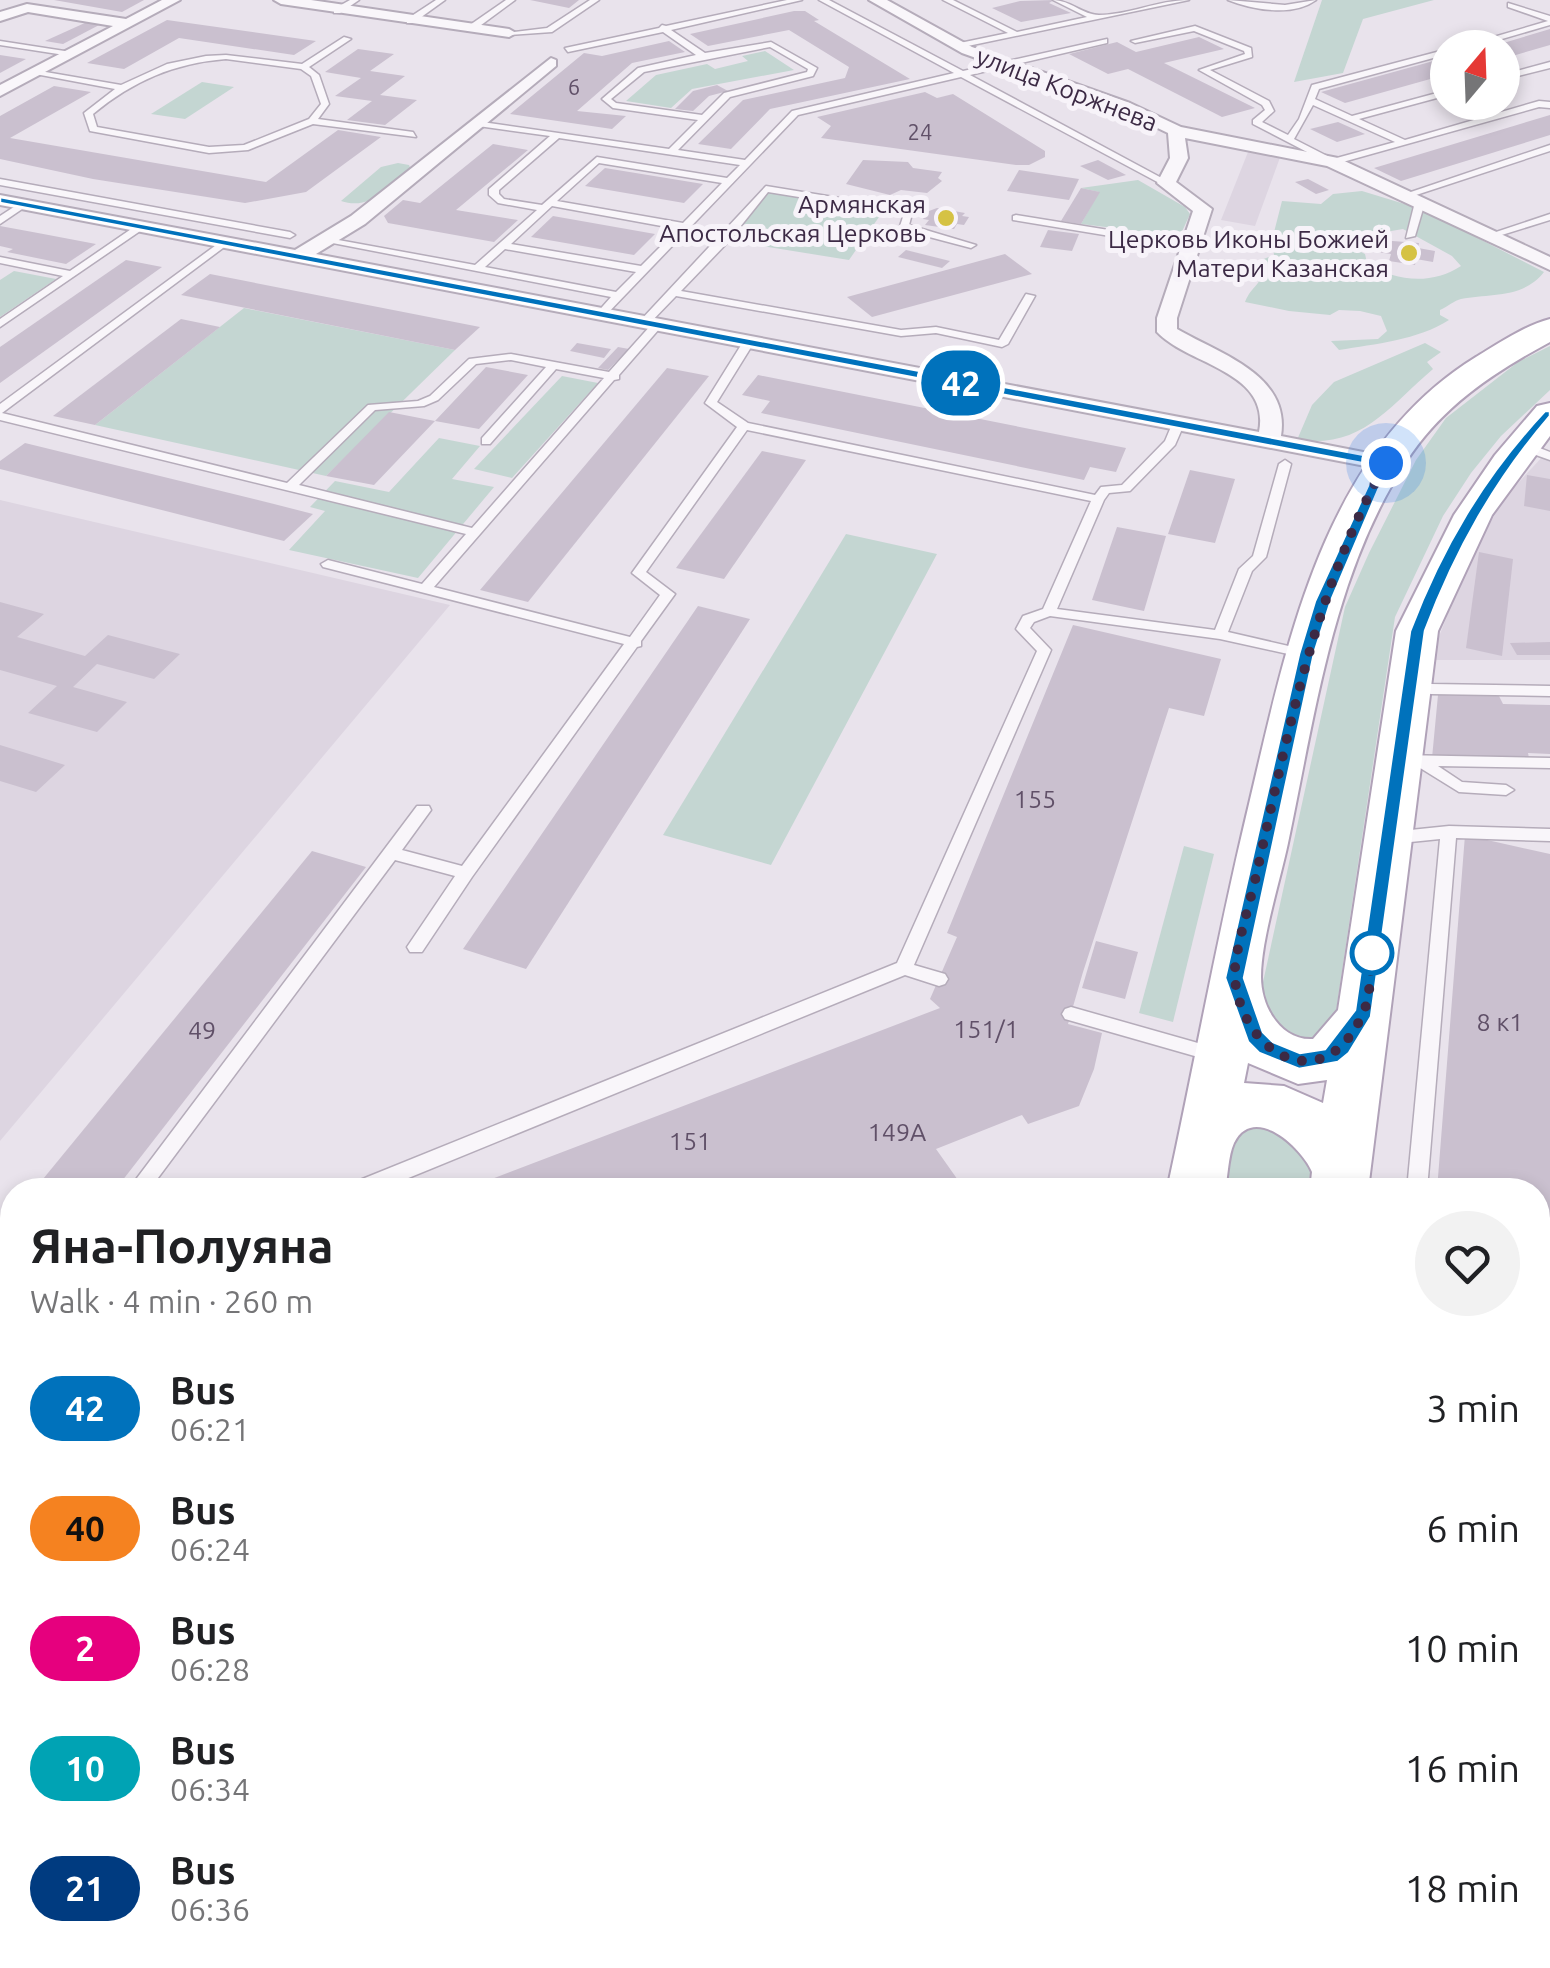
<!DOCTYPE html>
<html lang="en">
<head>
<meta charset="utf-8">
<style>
  :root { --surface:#fff; --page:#f2f2f2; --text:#202124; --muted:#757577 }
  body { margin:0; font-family:Ubuntu,sans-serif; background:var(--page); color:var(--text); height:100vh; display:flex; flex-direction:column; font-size:38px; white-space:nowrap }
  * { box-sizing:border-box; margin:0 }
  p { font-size:32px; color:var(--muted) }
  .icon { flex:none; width:55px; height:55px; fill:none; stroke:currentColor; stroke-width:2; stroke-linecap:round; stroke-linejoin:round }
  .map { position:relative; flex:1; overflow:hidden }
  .details { position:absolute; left:0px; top:1178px; width:1550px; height:792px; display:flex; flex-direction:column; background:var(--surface); border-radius:40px 40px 0 0; box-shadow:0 5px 15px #0003 }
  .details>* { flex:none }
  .badge { padding:0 20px; border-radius:32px; font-size:35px; line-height:65px }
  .needle { width:65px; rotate:19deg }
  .fabs { position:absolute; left:1430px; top:30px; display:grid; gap:20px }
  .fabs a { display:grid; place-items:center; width:90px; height:90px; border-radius:50%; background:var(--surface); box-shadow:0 5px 15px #0003; font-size:50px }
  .you { position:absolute; width:50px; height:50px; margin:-25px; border:8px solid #fff; border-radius:50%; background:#1a73e8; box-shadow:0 0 0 15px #1a73e833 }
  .map>.badge { position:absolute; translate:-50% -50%; box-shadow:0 0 0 5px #fff }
  .round { display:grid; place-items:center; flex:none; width:105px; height:105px; border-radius:52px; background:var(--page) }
  .headline { display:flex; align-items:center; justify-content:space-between; height:170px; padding:0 30px }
  h1 { font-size:48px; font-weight:700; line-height:75px }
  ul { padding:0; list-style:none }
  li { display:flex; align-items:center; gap:30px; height:120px; padding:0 30px }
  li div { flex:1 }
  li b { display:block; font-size:38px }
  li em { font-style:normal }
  li .badge { min-width:110px; font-weight:700; text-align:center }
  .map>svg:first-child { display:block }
  .built { fill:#ddd5e1 }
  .green { fill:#c4d6d2; fill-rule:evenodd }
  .building { fill:#cac0cf }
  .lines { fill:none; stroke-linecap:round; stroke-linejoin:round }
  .lane-casing { stroke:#b5acba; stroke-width:3 }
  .street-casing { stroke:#b5acba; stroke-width:4 }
  .primary-casing { stroke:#b0a2b8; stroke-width:4 }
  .lane { fill:#f9f6fa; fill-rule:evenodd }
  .street { fill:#f9f6fa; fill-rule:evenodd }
  .secondary { fill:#fff; fill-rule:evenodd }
  .primary { fill:#fff; fill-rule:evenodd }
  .line { fill:#0072bc; stroke:#fff; stroke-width:2.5 }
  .walk { stroke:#3c2a45; stroke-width:10; stroke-dasharray:0 18 }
  .poi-dot { fill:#d5c244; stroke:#f7f3f9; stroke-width:4 }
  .stop-dot { fill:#fff; stroke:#0072bc; stroke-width:5 }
  .labels { text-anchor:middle; stroke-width:10; stroke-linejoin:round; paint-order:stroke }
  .far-number-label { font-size:22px; fill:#605068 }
  .far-street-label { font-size:25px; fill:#3c2a45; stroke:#f7f3f9 }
  .far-poi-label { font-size:25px; fill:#3c2a45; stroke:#f7f3f9; text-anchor:end }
  .number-label { font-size:25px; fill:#605068 }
</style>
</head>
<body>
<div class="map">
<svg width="1550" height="1968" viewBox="0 0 1550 1968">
  <rect width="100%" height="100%" fill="#e9e3ec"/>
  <g class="built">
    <path d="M1250,147L1282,152L1255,226L1221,220Z"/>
    <path d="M1545,454L1550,456V660H1435L1438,639L1472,553L1506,496Z"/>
    <path d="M0,500L450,605L0,1141Z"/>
  </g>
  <g class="green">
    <path d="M1322,0H1434L1363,19L1343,73L1294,82Z"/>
    <path d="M765,51L794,70L692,89L671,108L626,101L656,75L707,64L715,69L748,61L742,56Z"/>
    <path d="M202,82L234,87L185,119L151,114Z"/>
    <path d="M398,163L409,165L411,170C389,187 370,211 341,201L381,167Z"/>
    <path d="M1138,180L1185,207L1190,214L1180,236L1081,224L1099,192L1081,188Z"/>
    <path d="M766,189L886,207L849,260L724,240Z"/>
    <path d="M1362,191L1421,209L1544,272C1523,299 1490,293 1461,299C1455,300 1447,307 1440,310V315L1449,320C1418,340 1375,344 1339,350L1331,341L1378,339L1387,331L1381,316L1360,311L1339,310L1330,315L1289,311L1245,302C1253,282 1265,287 1261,260L1274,255L1272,240L1282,201L1321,204L1333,194ZM1403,229L1452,256L1461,266C1432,285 1396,282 1367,263L1365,254L1349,246L1350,238Z"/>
    <path d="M14,271L56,279L0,317V280Z"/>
    <path d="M244,308L455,350L326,476L95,425Z"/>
    <path d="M1425,343L1441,352L1427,362L1433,369C1387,408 1362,449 1297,440L1312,405L1334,382Z"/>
    <path d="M1550,346V390L1501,436L1471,473L1443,516L1395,617L1332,1038L1300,1052L1258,1005L1345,607L1369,553L1416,460L1446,418L1518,362Z"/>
    <path d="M562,376L598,383L512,478L474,469Z"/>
    <path d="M439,438L480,446L452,479L494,487L418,578L289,550L325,511L310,507L335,481L389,492Z"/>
    <path d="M846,534L937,554L771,865L663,835Z"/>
    <path d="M1184,846L1214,854L1173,1022L1139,1013Z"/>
    <path d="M1252,1120L1313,1151L1308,1190H1222L1233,1128Z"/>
    <path d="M1,1340L12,1345V1519L0,1536Z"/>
    <path d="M308,1958H923L920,1968H303Z"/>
    <path d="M1068,1958H1207L1205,1968H1065Z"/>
  </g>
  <g class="building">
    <path d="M54,0H144L122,12Z"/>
    <path d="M530,0H579L569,8Z"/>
    <path d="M1054,0L1049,3L1071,13L1021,22L992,8L1020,1Z"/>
    <path d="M794,11H805L819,20L814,21L910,79L770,109L731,149L698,144L743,100L845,78L849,67L789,30L708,46L690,34Z"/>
    <path d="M167,20L316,41L294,55L179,38L124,69L87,63Z"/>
    <path d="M87,22L101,24L63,44L45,41Z"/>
    <path d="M1550,29V45L1502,59V48H1487Z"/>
    <path d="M1199,37L1224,49L1164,63L1255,108L1222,117L1128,69L1108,74L1069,54L1117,42L1136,52Z"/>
    <path d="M669,41L685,52L632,63L577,111L626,116L612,129L510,114L584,53L602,56Z"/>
    <path d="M358,49L394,54L370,71L405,76L380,95L417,100L385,125L347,120L372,101L335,96L361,78L325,72Z"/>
    <path d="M0,55L26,59L0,73Z"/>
    <path d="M1448,57V74L1345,103L1321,92Z"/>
    <path d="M717,85L728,91L709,96L693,111L675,109L693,91Z"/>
    <path d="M54,86L91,92L10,138L266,182L338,130L381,137L306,192L245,203L93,179L0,159V116Z"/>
    <path d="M925,92L937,98L953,94L1045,151V157L1029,165H1016L821,138L831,126L817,117Z"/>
    <path d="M1550,115V135L1401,181L1374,168Z"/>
    <path d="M1338,122L1365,134L1337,142L1310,129Z"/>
    <path d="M493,144L528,150L456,210L518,220L494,242L388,223L384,216L403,200L420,203Z"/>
    <path d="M863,160L908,162L913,168L942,172L938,178L942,181L927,193L901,190L890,195L846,184Z"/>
    <path d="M1098,160L1126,175L1108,180L1080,166Z"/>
    <path d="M605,168L703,184L684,203L585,186Z"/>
    <path d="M1019,170L1079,179L1069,200L1007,191Z"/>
    <path d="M1308,179L1329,190L1316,194L1295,182Z"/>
    <path d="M1081,188L1100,192L1081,224L1061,221Z"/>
    <path d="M937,208L965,213L962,216L969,217L964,225L957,224L954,229L925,225L929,220L923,219L929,211Z"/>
    <path d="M553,216L655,234L634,255L531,237Z"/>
    <path d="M0,226L38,233L96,244L66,264L7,252L13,249L0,246Z"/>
    <path d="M1048,230L1079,234L1072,251L1040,247Z"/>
    <path d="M1379,240L1419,243L1418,248L1435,251L1433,262L1416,259L1415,265L1389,261L1391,254L1377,252Z"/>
    <path d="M906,250L950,261L942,268L898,257Z"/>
    <path d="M1005,254L1032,274L872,317L847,297Z"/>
    <path d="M126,260L162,267L0,383V347Z"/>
    <path d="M210,274L480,327L455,350L181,295Z"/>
    <path d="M181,319L220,327L95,425L53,416Z"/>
    <path d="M577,343L611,349L604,358L570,351Z"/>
    <path d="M618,347L629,349L608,370L598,368Z"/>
    <path d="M486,367L528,375L479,429L435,421L374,485L326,476L389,412L435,421Z"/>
    <path d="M667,368L709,376L528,602L480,590Z"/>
    <path d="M758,375L1126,448L1116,472L1090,467L1084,480L761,413L770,401L742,395Z"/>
    <path d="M25,443L274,504L313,514L284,541L0,469V461Z"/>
    <path d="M762,451L806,460L724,579L676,568Z"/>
    <path d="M1190,470L1235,479L1215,543L1168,534Z"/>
    <path d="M1527,475L1550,479V511L1524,506Z"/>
    <path d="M1117,527L1166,536L1144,611L1092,600Z"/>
    <path d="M1479,552L1513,559L1502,656L1466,648Z"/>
    <path d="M0,602L44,614L17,637L85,656L108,635L180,654L154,679L97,664L73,687L127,702L97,732L28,713L57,686L0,670Z"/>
    <path d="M698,606L750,619L526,969L463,949Z"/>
    <path d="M1073,625L1221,659L1204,716L1169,708L1083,972L1068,1024L1102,1033L1094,1069L1079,1106L1028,1124L1022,1115L936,1149L965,1190H463L940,1008L930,999L957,937L947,933Z"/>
    <path d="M1550,642V655H1517L1510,643Z"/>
    <path d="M1438,695L1499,696L1503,704L1550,705V754L1528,753L1529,758H1432Z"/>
    <path d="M0,745L65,765L36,792L0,781Z"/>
    <path d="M1465,835L1550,854V1447L1538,1424V1190H1437Z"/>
    <path d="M312,851L366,867L115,1190H34Z"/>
    <path d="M1096,941L1138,952L1125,999L1082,988Z"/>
    <path d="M12,1737V1958H294L289,1968H0V1757Z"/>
    <path d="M1538,1898L1550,1899V1968H1528L1526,1958H1538Z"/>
    <path d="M300,1958H328L324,1968H296Z"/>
  </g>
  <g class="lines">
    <g class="lane-casing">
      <g id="lane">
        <path d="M350,0H359L340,13H334V9Z"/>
        <path d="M436,0H445L413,23H407V19Z"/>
        <path d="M506,0H515L473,31H467V27Z"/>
        <path d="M590,0H599L552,32L509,35L505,33L547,28Z"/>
        <path d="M787,0H802L671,30L705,53L771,42L817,68L813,76L730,97L678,150L745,160L792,111L954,73L819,0H829L963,71L1107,39V43L970,75L1171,183L1163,185L961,77L798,115L604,317L595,315L611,297L317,240L322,237L475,265L537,210L498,203L489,195V189L550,136L478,126L475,121L669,149L698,120L613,108L602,99L638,68L696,55L663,32L568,52L565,48L659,28L662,25L666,26ZM770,47L808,69L807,72L724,93L702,115L616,103L611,99L644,72ZM559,138L740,165L727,178L597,157L542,205L504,199L499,194V190ZM599,163L722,183L683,223L557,201ZM552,206L678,229L641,266L511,244ZM505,249L636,272L616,292L485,267Z"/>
        <path d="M943,0H953L1017,32L1087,17L1053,0C1070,0 1083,15 1099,15C1129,15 1158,0 1189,0L958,48L955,44L1008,33Z"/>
        <path d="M1228,0L1285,5L1316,0C1293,17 1253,10 1228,0Z"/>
        <path d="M1508,3L1550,16V25L1471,48H1456L1548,21L1508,7Z"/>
        <path d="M1195,26L1251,48L1252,57L1210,70L1269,101L1274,111L1262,122L1288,135L1299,119L1312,85L1448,49V54L1319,89L1315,99L1352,116L1448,90V95L1359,119L1405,140L1539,101L1550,102V108L1539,107L1332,165L1253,124V120L1265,110L1262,105L1199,70L1245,54L1244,51L1194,31L1135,43L1131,41ZM1313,105L1395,142L1333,159L1294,139Z"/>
        <path d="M344,37L351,39L309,67L319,75L329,104L318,119L413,132L416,137L313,124L248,150L209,153L90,131L84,113L115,89L30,73L34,70L121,85L167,64L206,56L226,55L302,64ZM226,59L301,69L311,76L321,104L309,119L244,145L209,147L97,127L93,114C133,81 174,63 226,59Z"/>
        <path d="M0,41L71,52L75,54L71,56L0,45Z"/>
        <path d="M1550,62V68L1502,80V75Z"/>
        <path d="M1550,145V151L1410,197L1402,195Z"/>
        <path d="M0,179L290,232L295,235L290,238L0,185Z"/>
        <path d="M766,186L913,210L909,225L976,245L971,248L899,229L904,214L768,192L728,242L681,291L901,330L936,327L999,340L1026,294L1035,296L1008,344L1002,347L936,333L901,336L676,296L647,326H639V322Z"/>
        <path d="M1420,199L1425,202L1415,236L1406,238L1415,202Z"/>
        <path d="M20,203L28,205L0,224V216Z"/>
        <path d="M1550,214V220L1492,238L1487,235Z"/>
        <path d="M1016,215L1189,243L1194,246L1189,249L1013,220V216Z"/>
        <path d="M137,225L146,227L0,327V319L63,276L0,263V257L70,271Z"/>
        <path d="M223,240L228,243L227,245L2,413L287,483L368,405L418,401L430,396L469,359L511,354L609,372L652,324H660V328L619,375V379L614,380L434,587L630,637L660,595L632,573L737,427L705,403L743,342L753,344L717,402L748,423L1095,495L1101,487L1122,485L1165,441L1173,422L1179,418L1185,422L1175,445L1130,491L1109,493L1104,500L1057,609L1215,630L1239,569L1253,556L1279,464L1285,460L1291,464L1266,557L1252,571L1228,632L1306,650L1313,654L1306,658L1220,639L1050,616L1034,622L1030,628L1051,650L914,965L945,974L948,979L945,984L939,986L905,975L379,1190H347L350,1184L897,963L1037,651L1016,629L1023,616L1043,609L1091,501L747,430L646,572L675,594L641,641V646L637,647L472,877L422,952H410L407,947L455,876L395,860L149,1190H128L417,806H429L431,810L402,850L462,866L624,644L323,567L321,564L328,560L422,584L466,534L0,420V404ZM511,360L546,367L482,438V444H490L556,369L604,378L472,528L299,485L375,410L424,406L438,400L476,364Z"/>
        <path d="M1516,442H1524L1550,452V460L1516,448Z"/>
        <path d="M1410,681L1431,684L1550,686V696L1431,694L1405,689L1403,686Z"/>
        <path d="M1401,755L1550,758V768L1438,766L1462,782L1506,785L1514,790L1506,795L1459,792L1417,766L1396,764L1393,760L1396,756Z"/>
        <path d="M1449,826L1550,829V841L1456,838L1427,1190H1407L1440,839L1391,844L1383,838L1391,832Z"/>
        <path d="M1071,1007L1219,1049L1225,1051L1228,1056L1225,1061L1219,1063L1065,1019L1062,1014L1065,1009Z"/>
        <path d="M0,1302L12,1307V1326L0,1322Z"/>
        <rect x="1538" y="1478" width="12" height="22"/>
        <path d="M12,1565C13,1581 17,1601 0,1608C0,1591 0,1572 12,1565Z"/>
      </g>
    </g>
    <g class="street-casing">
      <g id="street">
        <path d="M162,0H180L0,96V85L113,26L28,12L0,21V12L27,4L126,19Z"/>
        <path d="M274,0H311L509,29L516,33L509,37L281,4Z"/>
        <path d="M869,0H887L972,47L1130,103L1181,127L1338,158L1550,257V270L1327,166L1185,138L1188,158L1176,182L1212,209L1177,318V329C1220,354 1291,375 1281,436L1394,458L1397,463L1394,468L1386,470L0,205V195L295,250L351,216L551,58L556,60V66L365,224L316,254L1259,432C1271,371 1188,365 1157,332V318L1193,211L1157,183L1170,158L1168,133L1118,109L962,53Z"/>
      </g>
    </g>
    <g class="primary-casing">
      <g id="primary">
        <path d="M1550,319V342C1494,372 1441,407 1406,462C1333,574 1315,715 1288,843C1280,881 1261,940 1261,977C1261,1007 1281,1041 1313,1039L1338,1010L1396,631L1454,515L1495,455L1537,406L1550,403V436L1492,515L1438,631L1368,1190H1310L1312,1172C1302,1148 1254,1103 1234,1143C1228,1156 1228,1176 1225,1190H1167C1195,1061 1218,932 1249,804C1287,643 1323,451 1476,357C1499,343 1524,326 1550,319ZM1248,1063L1298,1084L1327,1080L1323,1103L1284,1086L1244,1083Z"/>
        <path d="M980,1958H1062L1059,1968H977Z"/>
        <path d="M1211,1958H1293L1292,1968H1210Z"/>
      </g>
    </g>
    <use href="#lane" class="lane"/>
    <use href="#street" class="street"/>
    <rect class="secondary" x="1538" y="1699" width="12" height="68"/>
    <use href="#primary" class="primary"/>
  </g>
  <path class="line" d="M0,197L1391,460L1331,601L1314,654L1244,978L1263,1032L1273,1042L1300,1053L1325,1049L1355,1010L1410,631C1442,547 1484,476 1545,411H1550V416C1495,480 1456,549 1425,631L1371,1017L1349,1053L1338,1062L1299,1069L1259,1053L1248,1042L1225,978L1299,654L1315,601L1377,466L0,203Z"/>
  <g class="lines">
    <path class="walk" d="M1372,953C1370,971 1371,997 1363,1013C1326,1099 1244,1058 1235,980C1232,958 1251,900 1256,876C1288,734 1314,591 1386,463"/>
  </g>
  <g class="poi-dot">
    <circle cx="946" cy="218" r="10"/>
    <circle cx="1409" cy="253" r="10"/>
  </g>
  <circle class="stop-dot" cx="1372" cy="953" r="20"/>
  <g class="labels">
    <g class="far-number-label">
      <text x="574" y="95">6</text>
      <text x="920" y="140">24</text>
    </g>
    <g class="far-street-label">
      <text transform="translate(1067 89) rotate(21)" y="9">улица Коржнева</text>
    </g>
    <g class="far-poi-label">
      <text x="926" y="213">Армянская<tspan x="926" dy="29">Апостольская Церковь</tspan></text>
      <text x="1389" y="248">Церковь Иконы Божией<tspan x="1389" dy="29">Матери Казанская</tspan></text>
    </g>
    <g class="number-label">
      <text x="1035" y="808">155</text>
      <text x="1500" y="1031">8 к1</text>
      <text x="986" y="1038">151/1</text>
      <text x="202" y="1039">49</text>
      <text x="897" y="1141">149А</text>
      <text x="690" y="1150">151</text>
    </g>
  </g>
</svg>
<div class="fabs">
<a><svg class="needle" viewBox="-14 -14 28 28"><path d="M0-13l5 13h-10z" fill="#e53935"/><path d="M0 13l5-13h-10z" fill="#757577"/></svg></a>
</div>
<div class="you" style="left:1386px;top:463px"></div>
<b class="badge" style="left:961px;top:383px;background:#0072bc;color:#fff">42</b>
<section class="details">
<div class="headline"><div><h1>Яна-Полуяна</h1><p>Walk · 4 min · 260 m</p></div><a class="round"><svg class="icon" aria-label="heart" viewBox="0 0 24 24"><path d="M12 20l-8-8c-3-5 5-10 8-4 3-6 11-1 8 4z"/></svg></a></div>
<ul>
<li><span class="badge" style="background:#0072bc;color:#fff">42</span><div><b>Bus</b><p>06:21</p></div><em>3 min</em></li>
<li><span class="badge" style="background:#f58220;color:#111">40</span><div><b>Bus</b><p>06:24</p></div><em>6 min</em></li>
<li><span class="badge" style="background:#e6007e;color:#fff">2</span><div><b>Bus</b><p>06:28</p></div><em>10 min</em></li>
<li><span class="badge" style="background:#00a3b4;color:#fff">10</span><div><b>Bus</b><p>06:34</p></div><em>16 min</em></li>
<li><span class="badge" style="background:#003b80;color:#fff">21</span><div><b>Bus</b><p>06:36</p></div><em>18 min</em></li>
</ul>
</section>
</div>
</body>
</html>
